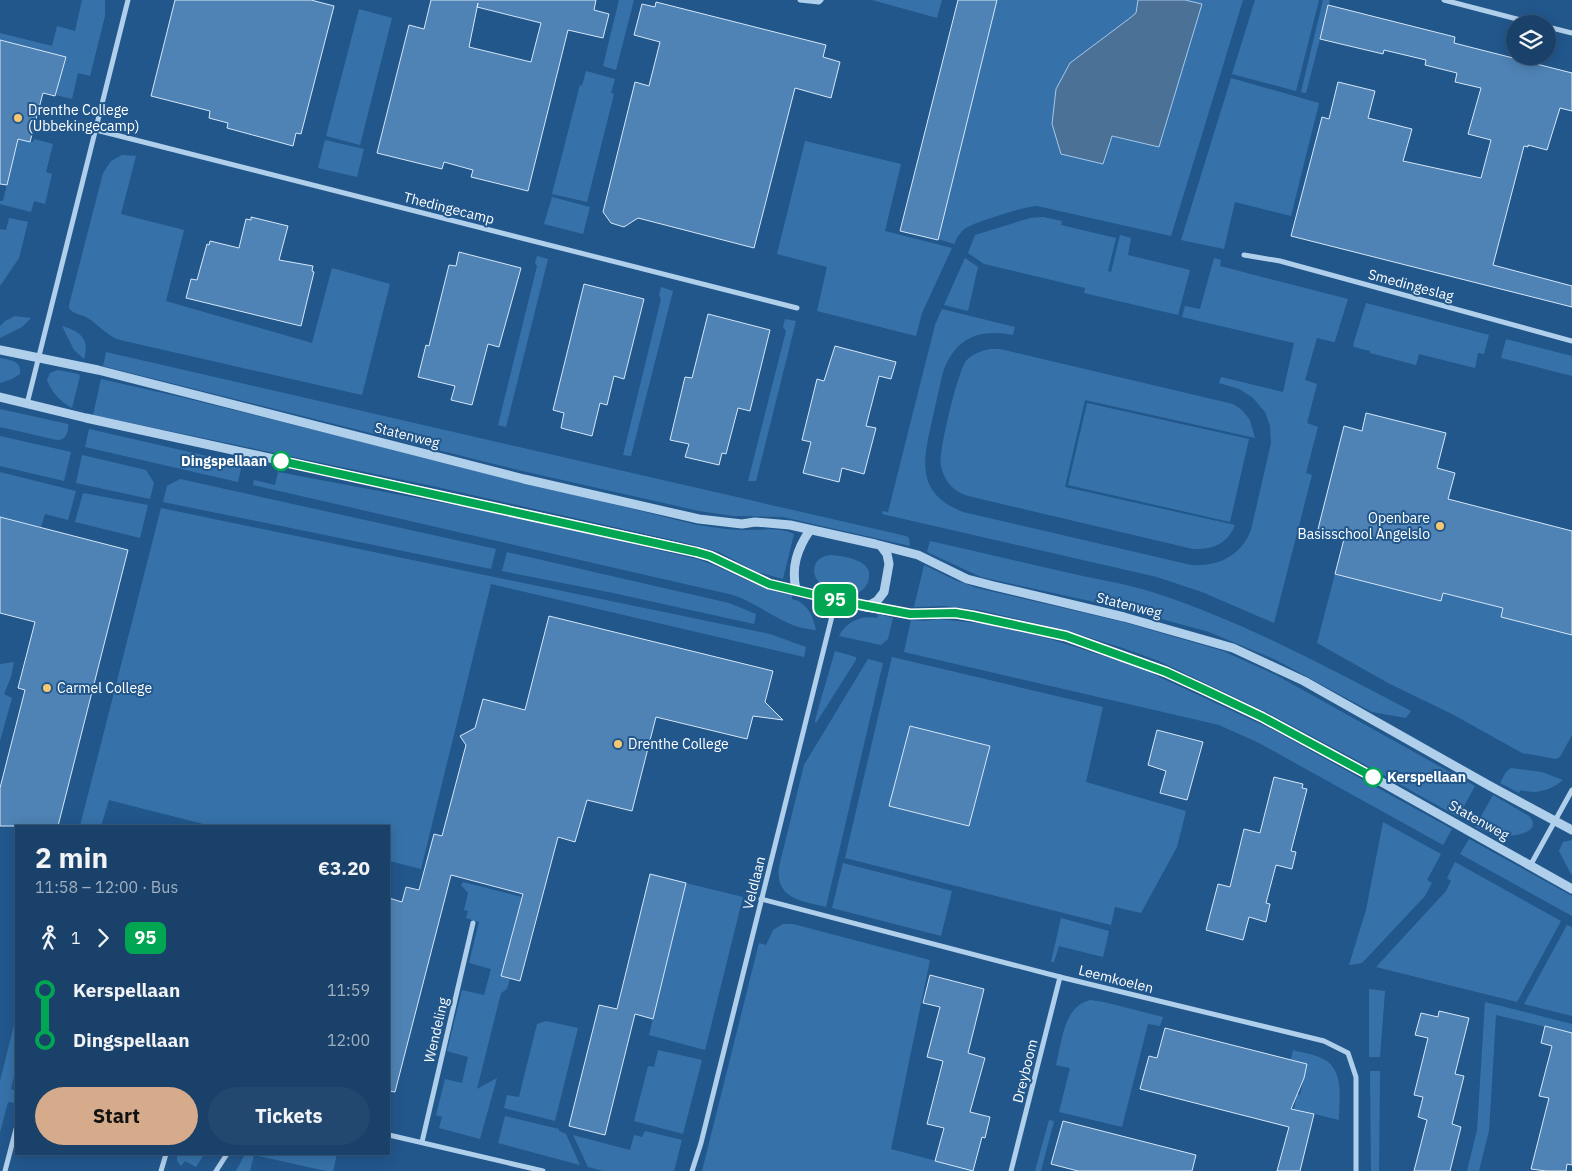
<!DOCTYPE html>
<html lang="en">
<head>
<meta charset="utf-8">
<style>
  :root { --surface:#1a4169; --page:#23486f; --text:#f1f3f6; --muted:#9fafc0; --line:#385a7d; --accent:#d6ab8b }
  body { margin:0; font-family:"IBM Plex Sans",sans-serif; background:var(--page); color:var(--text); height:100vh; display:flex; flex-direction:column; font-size:19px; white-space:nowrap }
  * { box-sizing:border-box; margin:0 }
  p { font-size:16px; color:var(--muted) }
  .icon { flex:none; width:28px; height:28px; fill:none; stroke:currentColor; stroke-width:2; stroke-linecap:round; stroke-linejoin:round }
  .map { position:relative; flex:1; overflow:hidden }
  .side { position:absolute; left:15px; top:825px; width:375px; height:330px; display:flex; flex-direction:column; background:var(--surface); border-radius:0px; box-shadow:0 2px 12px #0003,0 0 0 1px var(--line) }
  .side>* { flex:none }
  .badge { padding:0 10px; border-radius:8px; font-size:18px; line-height:32px }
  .buttons { position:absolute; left:1506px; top:15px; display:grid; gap:10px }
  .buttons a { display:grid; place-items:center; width:50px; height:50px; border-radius:50%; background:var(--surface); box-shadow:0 2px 12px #0003,0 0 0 1px var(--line); font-size:25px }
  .map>.badge { position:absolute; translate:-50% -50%; box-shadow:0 0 0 2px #fff }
  .legs { display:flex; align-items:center; gap:8px; height:55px; padding:0 20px; font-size:16px }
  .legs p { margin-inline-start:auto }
  .summary { display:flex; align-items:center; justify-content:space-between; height:85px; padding:0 20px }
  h1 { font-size:28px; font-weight:700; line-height:38px }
  .action { display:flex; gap:10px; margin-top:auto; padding:10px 20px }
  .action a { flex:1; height:58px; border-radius:30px; background:var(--accent); color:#111; font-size:20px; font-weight:700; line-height:58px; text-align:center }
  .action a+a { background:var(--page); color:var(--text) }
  ul { padding:0 20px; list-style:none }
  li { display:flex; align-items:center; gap:18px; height:50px; font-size:19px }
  li i { display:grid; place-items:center; width:8px; height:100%; margin:0 6px; background:currentColor }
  li i::after { content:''; width:12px; height:12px; margin:-6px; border:4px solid; border-radius:50%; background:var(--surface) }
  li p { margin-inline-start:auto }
  li:first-child i { background:linear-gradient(#0000 50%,currentColor 0) }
  li:last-child i { background:linear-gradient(currentColor 50%,#0000 0) }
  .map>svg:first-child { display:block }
  .green { fill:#3672a9 }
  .water { fill:#4c7196; stroke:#a4caec }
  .building { fill:#4f83b5; stroke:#d5e7f8; fill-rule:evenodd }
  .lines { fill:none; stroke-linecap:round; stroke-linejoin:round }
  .minor { stroke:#b0cfeb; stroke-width:5 }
  .tertiary { stroke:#b0cfeb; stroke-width:9 }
  .line-1-casing { stroke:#fff; stroke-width:11 }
  .line-1 { stroke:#00a651; stroke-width:8 }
  .poi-dot { fill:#f7c872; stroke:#22578c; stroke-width:2 }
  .stop-1-dot { fill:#fff; stroke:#00a651; stroke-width:2.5 }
  .labels { text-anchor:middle; stroke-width:4; stroke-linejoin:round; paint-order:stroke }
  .poi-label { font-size:14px; fill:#fff; stroke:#22578c; text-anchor:start }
  .street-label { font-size:14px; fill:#fff; stroke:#22578c }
  .stop-label { font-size:14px; font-weight:bold; fill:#fff; stroke:#22578c; text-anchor:end }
</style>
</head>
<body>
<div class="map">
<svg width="1572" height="1171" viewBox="0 0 1572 1171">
  <rect width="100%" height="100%" fill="#22578c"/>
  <g class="green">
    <path d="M82,0H105V16L90,76L78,73L72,99L56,95L65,57L0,40V33L52,46L57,26L75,31Z"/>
    <path d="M619,0H634L616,70L603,66Z"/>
    <path d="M872,0H942L937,18Z"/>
    <path d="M997,0H1138L1136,13L1130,18L1070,63L1056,89L1052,124L1103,164L1112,136L1158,147L1202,4L1185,0H1243L1171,236L1037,206C1026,206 975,222 966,228C960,232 957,238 954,244L938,239Z"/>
    <path d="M1255,0H1319L1296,91L1232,74Z"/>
    <path d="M1323,0H1330L1306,93L1301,92Z"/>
    <path d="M359,9L392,18L360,145L326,136Z"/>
    <path d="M586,71L615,79L611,93L614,94L587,202L552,194L580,85L582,86Z"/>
    <path d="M1231,78L1319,103L1291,216L1235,202L1224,249L1181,240Z"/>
    <path d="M18,139L33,142L34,139L53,144L46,172L52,174L45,204L34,201L31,212L0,204V201H3Z"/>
    <path d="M325,140L364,149L357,177L318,168Z"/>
    <path d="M805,141L901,164L885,231L952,248L922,313L916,336L817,311L827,267L777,254Z"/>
    <path d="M122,155L136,156L121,214L184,230L166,301L312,343L332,268L390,284L362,395L120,340C107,336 98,324 86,317C80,314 73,314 69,308V305L103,173L111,161Z"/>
    <path d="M552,197L590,207L583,234L544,224Z"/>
    <path d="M1043,217L1062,221L1061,225L1116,238L1108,271L1111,272L1120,235L1131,238L1128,255L1190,270L1178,315L1084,293L1085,288L984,264L968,253L975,235L1030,218Z"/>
    <path d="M9,218L28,222L19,258L0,286V229L6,230Z"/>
    <path d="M537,256L548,259L506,427L498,425L537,266L535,263Z"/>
    <path d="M965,258L978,267L968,311L944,305Z"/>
    <path d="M1214,258L1221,260L1220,266L1348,299L1335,341L1334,342L1317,338L1305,380L1317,384L1307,423L1318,427L1306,473L1312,475L1274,623L1202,592L1157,577L882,514L883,511L888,512L935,325L942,309L1015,327L1013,335C979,328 955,338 943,372C939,389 935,407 931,425C922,465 918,494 963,512L1191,565C1218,567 1241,556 1251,530L1271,443L1270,426L1265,412L1253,398L1239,389L1219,383L1221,377L1283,392L1294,343L1182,317L1185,306L1200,309Z"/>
    <path d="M661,287L673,291L631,456L623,455L661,299L659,295Z"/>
    <path d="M1366,303L1489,335L1484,354L1478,353L1475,368L1419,354L1416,365L1370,353V351L1354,347L1353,345Z"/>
    <path d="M15,316L31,318L22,327L0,338V326L5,321Z"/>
    <path d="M785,319L796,321L756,481H748L786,331L783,327Z"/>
    <path d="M62,326C80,331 90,339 84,359L74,350Z"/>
    <path d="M1506,339L1572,356V376L1501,358Z"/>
    <path d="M990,349H1000L1233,404L1242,410L1250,420L1255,438L1085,400L1065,487L1235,525C1228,544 1211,550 1193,549L968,496C954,492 944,481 941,466C938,453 958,371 966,361C972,354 981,351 990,349Z"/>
    <path d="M106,352L906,536L909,538L910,546L783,517L733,516L699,511L518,470L103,366Z"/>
    <path d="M0,358C11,360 22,361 20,374L12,379L0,383Z"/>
    <path d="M58,370L78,374L80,376L72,408C61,403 51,391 47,380L50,373Z"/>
    <path d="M101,379L189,399L697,525C713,527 728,530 744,530C760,530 779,527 794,534L783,579L757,572L719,552L690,544L437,487L93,415Z"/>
    <path d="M1087,403L1249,439L1230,522L1068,485Z"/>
    <path d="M0,409L68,424C69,432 66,440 57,440L0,427Z"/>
    <path d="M89,429L242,464L238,482L85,447Z"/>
    <path d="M0,436L71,452L64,481L0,466Z"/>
    <path d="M82,455L146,470L154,483L150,499L76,483Z"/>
    <path d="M0,472L76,491L68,520L45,514L41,527L0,517Z"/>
    <path d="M278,472L502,514L697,559C729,569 758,590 792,595V599C807,602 813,616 816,630C785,629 761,604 733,595L253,485L254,480L275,485Z"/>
    <path d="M180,479L496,549L491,569L163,502L167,486Z"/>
    <path d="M83,493L148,505L140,538L75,522Z"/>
    <path d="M161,508L770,634L806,647L804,657L491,584L421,869L389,861V826H211L109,800L101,826H80Z"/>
    <path d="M930,541C978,552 1026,563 1074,574C1100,580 1127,584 1152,592C1243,621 1326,667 1411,711L1406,718L1372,712L1276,660L1209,632L1117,607L981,577L927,552Z"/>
    <path d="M507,552L729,603L756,614L754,624L613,593L502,571Z"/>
    <path d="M832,555C846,557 876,560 868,582C866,587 862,591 857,593C844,596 814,587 814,571C814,561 822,555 832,555Z"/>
    <path d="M924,565L955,580L977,588L1123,622L1223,651L1276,675L1475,786L1458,817L1362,763L1268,713L1159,661L1120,647L1065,630L979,610L944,606L914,607Z"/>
    <path d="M1335,574L1440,601L1443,593L1503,608L1572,635V735L1560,757L1556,759L1522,753L1452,714L1390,684L1317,643Z"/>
    <path d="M878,614L893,618L888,639L881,645L839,636C847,621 861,615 877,618Z"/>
    <path d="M938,619L986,624L1050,639L1138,667L1273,730L1452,829L1443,845L1259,743L1219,725L904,652L911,620L925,621Z"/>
    <path d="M835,651L856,657V660L816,723L815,721L817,713Z"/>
    <path d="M892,657L1103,707L1086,782L1186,811L1177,847L1141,913L1115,907L1111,925L845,858Z"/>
    <path d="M868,659L883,663L826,907C802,901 775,899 779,867L804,765Z"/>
    <path d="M14,662L11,677L4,694L12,698L0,741V664Z"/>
    <path d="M1511,768L1542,772L1563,780C1551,790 1536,795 1521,790L1519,793L1500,783L1506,772Z"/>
    <path d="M1493,795L1529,816C1544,832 1513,837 1502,836C1493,835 1484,831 1475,827Z"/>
    <path d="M1383,822L1441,854L1427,880L1432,883L1425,896L1362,963L1349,965L1366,910Z"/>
    <path d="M1469,839L1572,896V916L1460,854Z"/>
    <path d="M1572,840V876L1559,851L1563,842Z"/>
    <path d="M1455,862L1561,921L1517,1002L1376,967L1446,891L1451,881L1447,878Z"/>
    <path d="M843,863L952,891L941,936L832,908Z"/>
    <path d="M463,882L522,897L501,976L510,979L507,989L501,993L477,1089L497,1078L480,1139L439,1128L442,1117L436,1115L445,1079L462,1083L468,1057L447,1051L462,990L484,995L491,969L469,963L479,922L466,918L468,911L464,910L468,893L461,885Z"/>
    <path d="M686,883L743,897L705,1050L649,1035Z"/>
    <path d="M1061,918L1109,931L1103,957L1059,946L1054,962H1051Z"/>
    <path d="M783,924H793L930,960L891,1149L974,1171H702L759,943L766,945L773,930Z"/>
    <path d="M1567,925L1572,927V1016L1524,1004Z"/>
    <path d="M1369,989L1385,991L1380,1057H1369Z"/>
    <path d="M1090,1000L1104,1002L1163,1017L1160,1026L1148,1024L1122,1127L1059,1112L1070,1068L1056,1065C1062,1042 1063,1007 1090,1000Z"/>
    <path d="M1485,1002L1572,1024V1033L1496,1015L1489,1131L1479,1171H1467L1477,1130Z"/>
    <path d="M16,1017V1068L11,1089L16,1091V1101L14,1103L8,1102L0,1132V1081Z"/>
    <path d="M546,1021L578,1028L555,1121L504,1108L507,1095L519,1097L537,1024Z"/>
    <path d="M658,1050L702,1060L683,1134L634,1121L648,1066L654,1067Z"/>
    <path d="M1293,1050C1303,1053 1314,1054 1323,1059C1345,1069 1339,1101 1339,1120L1294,1109L1297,1094L1300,1095L1307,1064L1291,1059Z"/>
    <path d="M1370,1071H1380L1379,1171H1371Z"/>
    <path d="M505,1116L559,1129V1131L566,1134L580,1165L498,1143Z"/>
    <path d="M1049,1120L1054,1121L1041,1171H1035Z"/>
    <path d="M645,1131L682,1140L674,1171H603L588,1167L573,1135L630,1150L634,1135L642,1137Z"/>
    <path d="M177,1154H204L196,1167L185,1161L181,1166L177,1161Z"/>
    <path d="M245,1154H337L333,1171H326L254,1155L250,1171H236Z"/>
  </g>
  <path class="water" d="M1138,0H1185L1202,4L1159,147L1112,136L1103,164L1061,154L1052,124L1056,89L1070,63L1130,18L1136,13Z"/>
  <g class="building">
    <path d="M175,0H311L334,6L301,134L296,133L293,146L227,128L228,123L209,118L210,111L151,96Z"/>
    <path d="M431,0H596L594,10L609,14L603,38L568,30L528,191L471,177L473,170L444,162L442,169L377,153L409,25L424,29ZM478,3L477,7L541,23L531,62L469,47Z"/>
    <path d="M958,0H997L938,240L900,231Z"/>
    <path d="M656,2L826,45L823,57L840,62L831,98L795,88L754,248L638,218L624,227L611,223L603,212L635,82L649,86L660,42L634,35L642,4L655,7Z"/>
    <path d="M1328,5L1455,37L1454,43L1572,73V111L1560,108L1547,150L1528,145V147L1524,146L1493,265L1572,286V307L1291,236L1322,117L1329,119L1338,82L1375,91L1368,118L1412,129L1403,161L1481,178L1491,140L1468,134L1481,88L1455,82L1457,73L1425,65L1426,60L1384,50L1383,54L1320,39Z"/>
    <path d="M0,40L66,57L55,96L43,93L30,142L18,139L7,185L0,184Z"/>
    <path d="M251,217L288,226L279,260L313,266L312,271L314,272L301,326L186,298L191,279L197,280L207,244L209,245L210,241L239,248L246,219L251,220Z"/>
    <path d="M459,252L521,268L499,347L488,344L472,405L451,400L455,386L418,377L426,345L429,346L449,265L456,266Z"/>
    <path d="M584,284L644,299L624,379L614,376L607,405L600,403L592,436L561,428L564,413L553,410Z"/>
    <path d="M708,314L770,330L750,411L738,408L726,454L722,453L719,465L685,457L689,444L670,440L685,377L692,378Z"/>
    <path d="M835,346L896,362L891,379L879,376L866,426L876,428L864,474L842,468L839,482L803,473L811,442L802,440L817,379L824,381Z"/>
    <path d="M1366,413L1446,433L1437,468L1455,473L1448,499L1572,531V635L1501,617L1503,608L1443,593L1441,601L1335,574L1344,539L1317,533L1344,426L1362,431Z"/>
    <path d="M0,517L128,550L58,826H0V788L25,690L18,688L35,622L0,613Z"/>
    <path d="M549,616L773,671L765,702L783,720L753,716L747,739L656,717L632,811L587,800L575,842L558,837L520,981L501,976L523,894L451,875L395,1092L389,1091V898L402,902L406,887L419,890L434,834L442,836L456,783L466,745L460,736L475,728L483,699L525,710Z"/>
    <path d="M910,726L990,746L969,826L889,806Z"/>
    <path d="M1157,730L1203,742L1187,800L1160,793L1166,771L1148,765Z"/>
    <path d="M1274,777L1303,784L1302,788L1307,789L1291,851L1296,852L1292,869L1276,865L1266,903L1270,904L1266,922L1249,917L1243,940L1206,930L1218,884L1230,887L1244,829L1260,833Z"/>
    <path d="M650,874L686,883L653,1019L635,1014L605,1135L569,1126L599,1005L617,1009Z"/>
    <path d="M930,975L984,989L968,1053L985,1058L970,1112L990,1117L985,1138L982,1137L973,1171L935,1161L944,1128L927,1124L943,1061L927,1057L940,1007L923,1003Z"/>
    <path d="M1439,1011L1469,1018L1455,1074L1464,1076L1452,1124L1461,1127L1450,1171H1414L1427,1120L1418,1117L1423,1097L1414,1095L1428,1038L1415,1035L1421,1013L1438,1017Z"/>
    <path d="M1545,1026L1572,1033V1165L1567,1164L1566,1171H1546L1531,1169L1549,1098L1539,1096L1552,1046L1541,1043Z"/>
    <path d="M1165,1028L1307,1064L1304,1078L1291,1109L1314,1114L1300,1171H1277L1289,1127L1140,1089L1149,1056L1157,1058Z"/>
    <path d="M1063,1121L1196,1155L1192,1171H1078L1051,1164Z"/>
  </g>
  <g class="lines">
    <g class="minor">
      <path d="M800,0L819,2L821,0"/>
      <path d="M1444,0L1536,24"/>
      <path d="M1548,27L1572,33"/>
      <path d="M96,130L797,308"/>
      <path d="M1244,255L1280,261L1572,341"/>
      <path d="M27,404L128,0"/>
      <path d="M1530,866L1572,790"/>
      <path d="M761,899L1060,977L1324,1041L1348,1053L1356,1077V1171"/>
      <path d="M389,1135L543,1171"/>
      <path d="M422,1142L473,923"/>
      <path d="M5,1171L16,1129"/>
      <path d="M161,1171L166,1154"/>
      <path d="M216,1171L227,1154"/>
      <path d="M692,1171L701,1143L836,600"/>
      <path d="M1011,1171L1060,977"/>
    </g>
    <g class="tertiary">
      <path d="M0,350L98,370L524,479L699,519L742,524L755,522L790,525L875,544L918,555L967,579L994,586L1124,617L1233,648L1304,681L1490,786L1572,830"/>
      <path d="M0,397L86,418L681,548L711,556L769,584L866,607L909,614L955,613L1021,626L1066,636L1166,672L1262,717L1321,748L1572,889"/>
      <path d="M796,590C791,567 797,549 810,530"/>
      <path d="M866,607L877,601L884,592L889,564L887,554L881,546"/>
    </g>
  </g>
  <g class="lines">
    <g class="line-1-casing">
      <path id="line-1" d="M281,461L696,552L710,556L769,584L836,600L910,614L955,613L973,616L1066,636L1166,672L1203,689L1262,717L1373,777"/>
    </g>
    <use href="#line-1" class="line-1"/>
  </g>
  <g class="poi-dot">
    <circle cx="18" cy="118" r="5"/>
    <circle cx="1440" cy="526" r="5"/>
    <circle cx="47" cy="688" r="5"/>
    <circle cx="618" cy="744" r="5"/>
  </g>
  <g class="stop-1-dot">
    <circle cx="281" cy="461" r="9"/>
    <circle cx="1373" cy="777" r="9"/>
  </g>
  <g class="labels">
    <g class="poi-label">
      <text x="28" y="115">Drenthe College<tspan x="28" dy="16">(Ubbekingecamp)</tspan></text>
      <text x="1430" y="523" text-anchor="end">Openbare<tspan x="1430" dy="16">Basisschool Angelslo</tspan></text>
      <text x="57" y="693">Carmel College</text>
      <text x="628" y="749">Drenthe College</text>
    </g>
    <g class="street-label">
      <text transform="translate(449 208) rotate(14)" y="5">Thedingecamp</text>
      <text transform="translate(1411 285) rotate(15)" y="5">Smedingeslag</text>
      <text transform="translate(407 435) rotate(14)" y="5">Statenweg</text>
      <text transform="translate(1129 605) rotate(14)" y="5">Statenweg</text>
      <text transform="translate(1479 820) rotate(29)" y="5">Statenweg</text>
      <text transform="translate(754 883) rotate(-76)" y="5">Veldlaan</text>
      <text transform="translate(1116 979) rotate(14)" y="5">Leemkoelen</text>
      <text transform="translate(436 1030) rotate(-77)" y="5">Wendeling</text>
      <text transform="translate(1025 1071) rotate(-76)" y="5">Dreyboom</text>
    </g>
    <g class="stop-label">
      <text x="267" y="466">Dingspellaan</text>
      <text x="1387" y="782" text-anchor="start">Kerspellaan</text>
    </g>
  </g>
</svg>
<div class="buttons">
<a><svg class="icon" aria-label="layers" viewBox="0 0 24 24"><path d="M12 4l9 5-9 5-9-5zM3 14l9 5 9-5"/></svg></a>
</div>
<b class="badge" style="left:835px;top:600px;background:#00a651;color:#fff">95</b>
<section class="side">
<div class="summary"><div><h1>2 min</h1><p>11:58 – 12:00 · Bus</p></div><b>€3.20</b></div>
<div class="legs"><svg class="icon" aria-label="walk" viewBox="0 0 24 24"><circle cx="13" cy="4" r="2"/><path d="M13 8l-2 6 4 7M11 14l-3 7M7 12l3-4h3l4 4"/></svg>1<svg class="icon" aria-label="forward" viewBox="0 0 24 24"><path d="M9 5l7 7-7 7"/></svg><b class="badge" style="background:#00a651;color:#fff">95</b></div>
<ul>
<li><i style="color:#00a651"></i><b>Kerspellaan</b><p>11:59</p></li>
<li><i style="color:#00a651"></i><b>Dingspellaan</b><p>12:00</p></li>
</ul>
<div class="action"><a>Start</a><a>Tickets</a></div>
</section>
</div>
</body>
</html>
